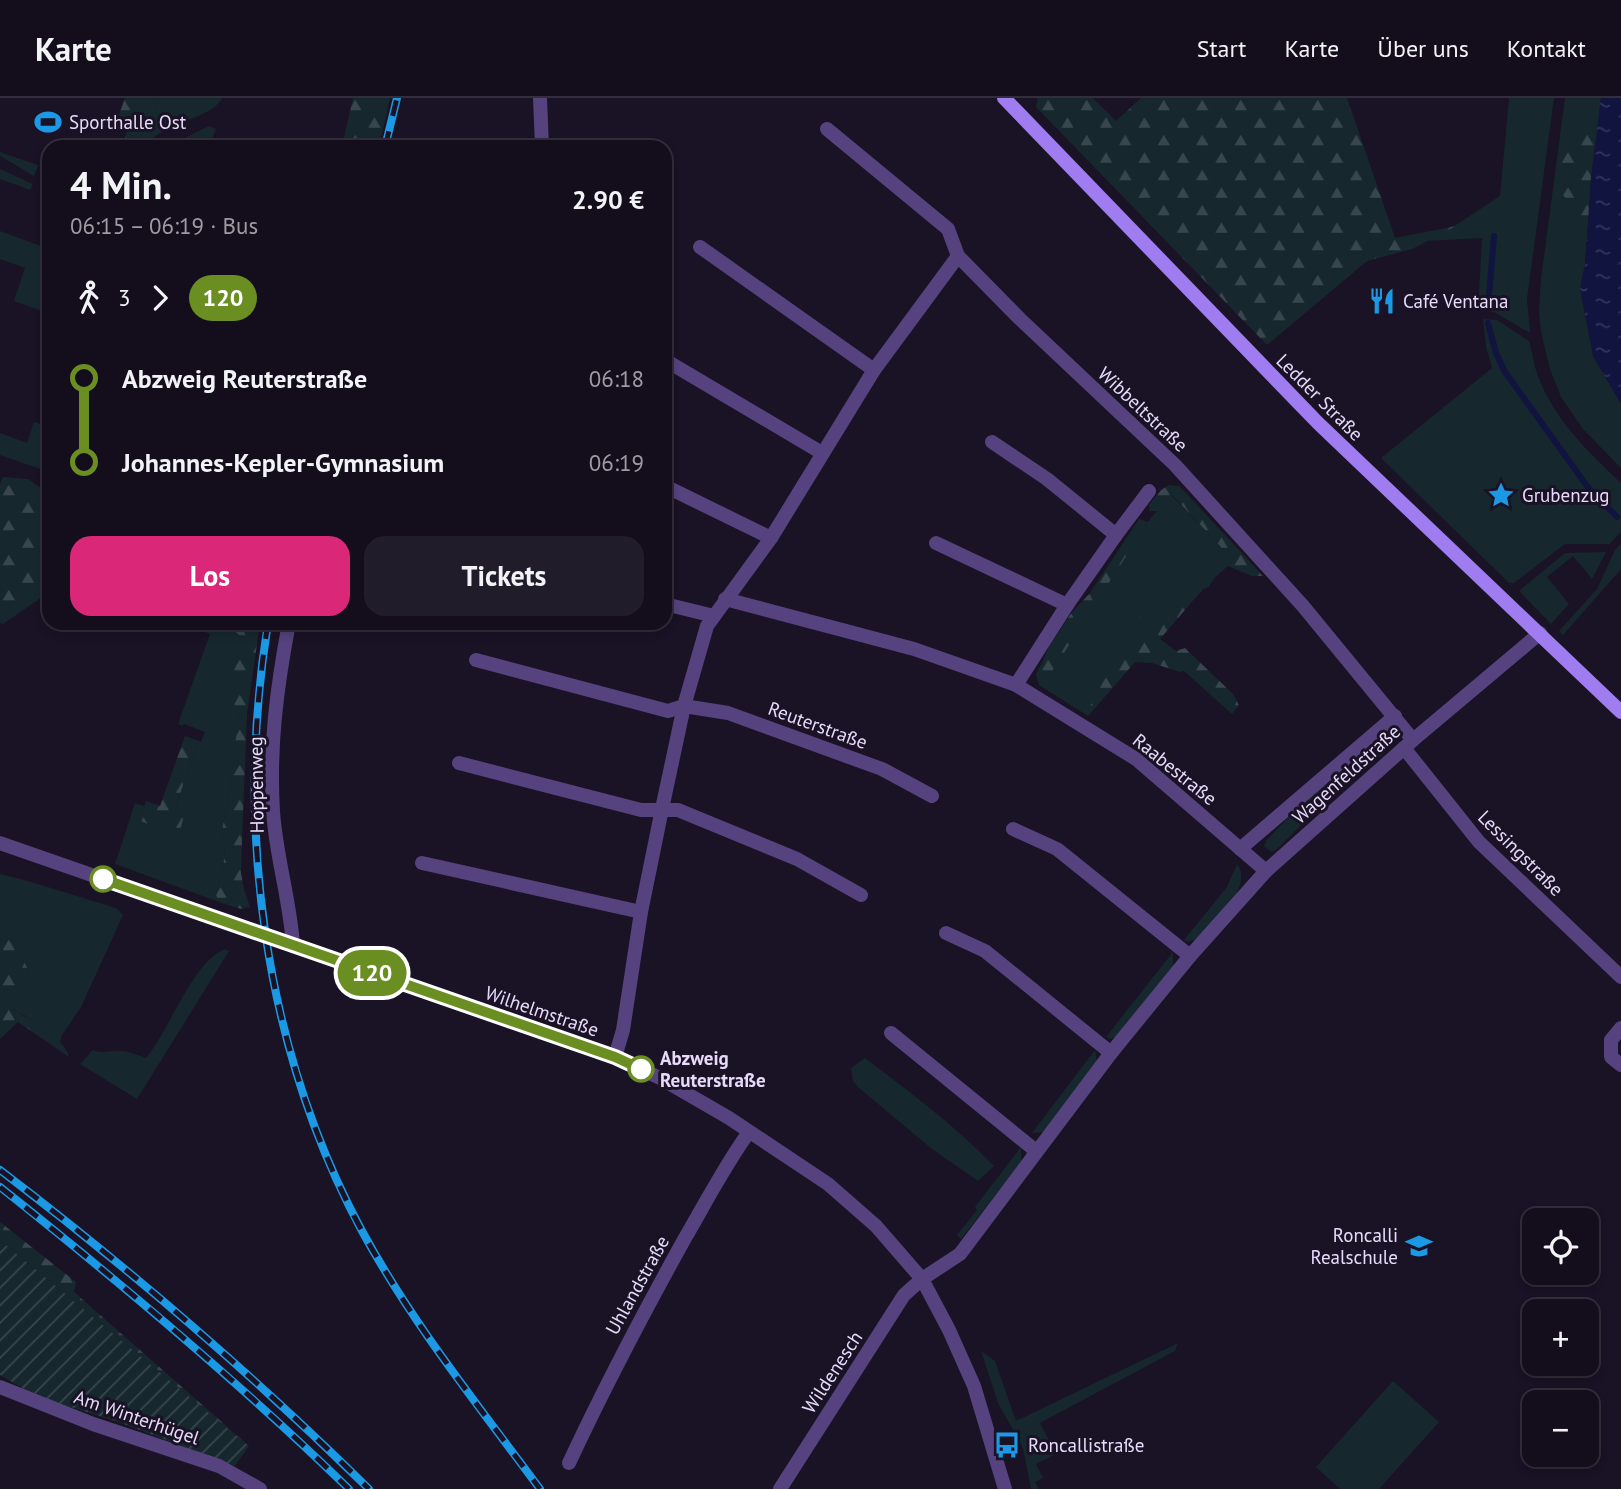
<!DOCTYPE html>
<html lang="de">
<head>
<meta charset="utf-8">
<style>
  :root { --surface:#140e1c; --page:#211c29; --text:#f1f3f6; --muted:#9d9ca3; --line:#332e3b; --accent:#db2777 }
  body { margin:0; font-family:"PT Sans",sans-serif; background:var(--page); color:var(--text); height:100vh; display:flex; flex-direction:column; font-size:26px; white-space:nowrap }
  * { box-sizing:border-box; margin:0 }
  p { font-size:23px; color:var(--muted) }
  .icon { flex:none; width:38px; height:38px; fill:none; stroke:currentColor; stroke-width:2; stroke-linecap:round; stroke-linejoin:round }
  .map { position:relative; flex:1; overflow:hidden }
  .panel { position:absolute; left:42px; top:42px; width:630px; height:490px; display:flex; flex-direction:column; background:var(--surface); border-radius:21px; box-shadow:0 4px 10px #0003,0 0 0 2px var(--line) }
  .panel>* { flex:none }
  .badge { padding:0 14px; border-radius:23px; font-size:24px; line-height:46px }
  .fabs { position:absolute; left:1522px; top:1110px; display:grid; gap:14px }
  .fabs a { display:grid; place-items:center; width:77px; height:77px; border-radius:14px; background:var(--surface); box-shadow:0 4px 10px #0003,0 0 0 2px var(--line); font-size:35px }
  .map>.badge { position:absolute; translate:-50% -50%; box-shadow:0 0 0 4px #fff }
  .legs { display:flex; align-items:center; gap:10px; height:77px; padding:0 28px; font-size:23px }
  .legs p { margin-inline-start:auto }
  .summary { display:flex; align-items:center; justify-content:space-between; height:119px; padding:0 28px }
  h1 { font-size:38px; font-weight:800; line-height:52px }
  .button { display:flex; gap:14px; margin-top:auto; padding:14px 28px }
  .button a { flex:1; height:80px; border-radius:21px; background:var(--accent); color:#fff; font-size:28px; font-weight:800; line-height:80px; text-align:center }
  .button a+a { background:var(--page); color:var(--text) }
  ul { padding:0 28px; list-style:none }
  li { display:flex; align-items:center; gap:24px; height:84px; font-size:26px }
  li i { display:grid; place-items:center; width:10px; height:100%; margin:0 9px; background:currentColor }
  li i::after { content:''; width:18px; height:18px; margin:-9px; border:5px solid; border-radius:50%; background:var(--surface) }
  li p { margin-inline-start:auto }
  li:first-child i { background:linear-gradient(#0000 50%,currentColor 0) }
  li:last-child i { background:linear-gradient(currentColor 50%,#0000 0) }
  header { display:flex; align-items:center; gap:42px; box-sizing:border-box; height:98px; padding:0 35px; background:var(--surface); border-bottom:2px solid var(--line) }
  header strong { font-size:33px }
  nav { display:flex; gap:38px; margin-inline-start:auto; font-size:24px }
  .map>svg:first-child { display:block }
  .grass { fill:#16282e }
  .forest { fill:url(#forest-firs) }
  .garden { fill:url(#garden-furrows) }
  .water { fill:url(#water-ripples) }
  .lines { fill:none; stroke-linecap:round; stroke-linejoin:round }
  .stream { stroke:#10143f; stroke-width:6 }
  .minor { stroke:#55427e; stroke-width:14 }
  .secondary { stroke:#9f7cf0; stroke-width:14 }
  .rail-casing { stroke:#1c99e5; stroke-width:8 }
  .rail { stroke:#1a1225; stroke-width:5; stroke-dasharray:16; stroke-linecap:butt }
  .line-1-casing { stroke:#fff; stroke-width:16 }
  .line-1 { stroke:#6b8e23; stroke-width:10 }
  .stop-1-dot { fill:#fff; stroke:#6b8e23; stroke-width:3.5 }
  .labels { text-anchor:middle; stroke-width:6; stroke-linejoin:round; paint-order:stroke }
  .poi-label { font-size:19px; fill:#e7dafb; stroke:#1a1225; text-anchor:start }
  .street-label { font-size:19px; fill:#e7dafb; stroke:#1a1225 }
  .stop-label { font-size:19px; font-weight:bold; fill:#e7dafb; stroke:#1a1225; text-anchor:start }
</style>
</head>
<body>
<header>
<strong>Karte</strong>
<nav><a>Start</a><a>Karte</a><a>Über uns</a><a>Kontakt</a></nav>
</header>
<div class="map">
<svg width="1621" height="1391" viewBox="0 0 1621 1391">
  <defs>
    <pattern id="forest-firs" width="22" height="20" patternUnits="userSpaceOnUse" patternTransform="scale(1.75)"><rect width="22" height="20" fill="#16282e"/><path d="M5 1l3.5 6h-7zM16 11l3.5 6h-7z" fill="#38474d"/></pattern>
    <pattern id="garden-furrows" width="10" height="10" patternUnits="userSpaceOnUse" patternTransform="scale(1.75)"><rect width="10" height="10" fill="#16282e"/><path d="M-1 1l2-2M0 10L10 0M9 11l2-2" fill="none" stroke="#38474d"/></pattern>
    <pattern id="water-ripples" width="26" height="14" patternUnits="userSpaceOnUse" patternTransform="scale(1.75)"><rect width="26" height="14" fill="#10143f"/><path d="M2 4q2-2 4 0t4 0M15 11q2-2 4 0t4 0" fill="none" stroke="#33365c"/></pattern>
  </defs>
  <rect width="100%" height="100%" fill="#1a1225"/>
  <g class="grass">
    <path d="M159,0H222C212,21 167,22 149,45L152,34L151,23Z"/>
    <path d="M1509,0H1554L1527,201L1530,235L1494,214L1478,212L1482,140L1426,143L1456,127L1500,98Z"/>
    <path d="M1565,0H1601L1591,79L1585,167L1580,190L1593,258L1621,306V370L1583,331L1561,299L1550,271L1541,234L1539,212L1541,181Z"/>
    <path d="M209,28L216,31L209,49H167Z"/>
    <path d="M0,54L38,67L34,78L0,58Z"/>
    <path d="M0,71L33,86L30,92L0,81Z"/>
    <path d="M0,133L49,151V203L45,214L14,203L25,170L0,161Z"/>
    <path d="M1483,221L1497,222L1529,243C1533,256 1534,269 1539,281C1556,323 1589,355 1621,385V434L1609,446H1565L1514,485H1509L1381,360L1492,270L1486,249Z"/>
    <path d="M34,324L49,329V374L0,357V335L27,345Z"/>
    <path d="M1171,397L1228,456L1088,618L1039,587L1150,421Z"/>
    <path d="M1621,446V471L1563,537L1559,533L1597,491L1615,452Z"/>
    <path d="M1606,454L1592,481L1573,458L1547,479L1569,506L1551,526L1519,493L1565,455Z"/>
    <path d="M206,525H226L242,540V551L235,567L239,614L236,643L229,699L221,736L225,750L223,770L216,797L219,804L115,766L135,705L144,708L139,722L156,730L180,732L176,708L198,643L201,644L205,634L184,626L183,628L178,626L210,536L203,533Z"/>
    <path d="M1376,644L1385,654L1320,708L1277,751L1272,754L1264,748L1266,743L1292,715Z"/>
    <path d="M1237,766C1255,790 1212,824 1196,841L1187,844L1184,842L1227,789Z"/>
    <path d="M0,776L28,783L116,810L123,817L81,909L62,937L60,944L26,918L13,912L22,898L29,873L13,843L0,837Z"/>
    <path d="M225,851L229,853L137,1001L80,966L93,952C103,956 106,953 116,953C127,952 136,957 146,960C169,933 193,863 225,851Z"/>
    <path d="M1173,854V868L1119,937L1111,941L1106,939Z"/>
    <path d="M1095,952L1097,963L1044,1034L1032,1035Z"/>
    <path d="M865,960C911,995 953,1026 994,1068L978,1083L932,1051L858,989L853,983L851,970Z"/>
    <path d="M1021,1049V1064L961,1141L957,1137L977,1112L975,1109Z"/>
    <path d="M1178,1245L1175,1253L1040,1325L1056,1356L1036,1366L1043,1380L1035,1384L1039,1391H1031L1023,1350L998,1305L981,1253L995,1263L1016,1323Z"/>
    <path d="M1393,1283L1439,1324L1379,1391H1340L1316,1369Z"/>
  </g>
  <g class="forest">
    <path d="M125,0H159L151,23L152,34L149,45L142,49H122L129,27L117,22Z"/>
    <path d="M353,0H390L379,49H342Z"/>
    <path d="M1038,0H1093L1116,23L1141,0H1347L1395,140L1456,128L1412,151L1367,163L1267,247L1036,9Z"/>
    <path d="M1601,14L1591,79L1588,131L1575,107L1561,96L1556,86L1569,36C1581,28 1588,18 1601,14Z"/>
    <path d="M3,379L28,381L49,396V494L3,526L0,525V386Z"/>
    <path d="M1169,387L1179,388L1186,395L1263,478H1252L1228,468L1214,480L1209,489L1203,491L1160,541L1176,553L1185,550L1233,596L1239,607L1232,616L1184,573L1180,574L1152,565L1135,564L1088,618L1084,615L1092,605L1103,583L1143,535L1126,521L1128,512L1149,526C1155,519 1160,519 1168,514C1181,505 1217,464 1221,449L1172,397L1157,413H1150L1149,407L1161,392Z"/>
    <path d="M1139,421L1148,424L1051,575C1055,588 1066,596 1080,592L1069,605L1039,587L1036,577L1050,547L1072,514L1090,495Z"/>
    <path d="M226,525H260L247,616L242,741L241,775L244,791L250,809L241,811L219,804L216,797L223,770L225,750L221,736L229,699L239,614L230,599L235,567L242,551V540Z"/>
    <path d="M185,638L198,643L176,708L184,718L180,733L156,730L139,722L146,703L160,708Z"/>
    <path d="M0,837L13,843L29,873L22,898L13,912C30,920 65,941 69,959L18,924L0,941Z"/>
    <path d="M0,1124L76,1184L74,1194L249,1348L0,1142Z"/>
  </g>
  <path class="garden" d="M0,1142L249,1348L235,1368L118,1324L36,1298L0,1277Z"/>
  <path class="water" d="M1601,0H1621V306L1593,258L1580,190L1585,167L1591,79Z"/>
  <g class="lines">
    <g class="stream">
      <path d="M1488,210L1494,138"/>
      <path d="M1488,225L1496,255L1505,274L1587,388L1617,419"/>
    </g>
    <g class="minor">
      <path d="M540,0L542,49"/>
      <path d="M827,31L948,131L958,158L1020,221L1175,367L1303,508L1413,642"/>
      <path d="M700,149L874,272"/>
      <path d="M665,262L822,355"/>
      <path d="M992,344L1047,381L1116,437L1149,393"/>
      <path d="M665,388L771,440"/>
      <path d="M936,445L1067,507"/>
      <path d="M725,501L914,551L1016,587L1136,661L1266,773"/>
      <path d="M665,506L714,518"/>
      <path d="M289,525C277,588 269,649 273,713C276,759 290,802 293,847"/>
      <path d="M476,562L668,613L684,608L728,615L882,671L932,698"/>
      <path d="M1016,587L1067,507L1116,437"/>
      <path d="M1404,650L1479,744L1621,879"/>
      <path d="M459,665L641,712H678L797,761L861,797"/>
      <path d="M1013,731L1057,751L1190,858"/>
      <path d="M0,745L615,959L660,980L729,1020L828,1086L876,1128L922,1181L949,1232L974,1288L1005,1391"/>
      <path d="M1240,751L1395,618"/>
      <path d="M422,765L641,814"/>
      <path d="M946,835L985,853L1111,955"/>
      <path d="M1621,930L1611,942V959L1621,967"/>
      <path d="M891,935L1036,1053"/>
      <path d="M615,959L623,932L641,814L662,711L684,608L707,528L771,440L874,272L958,158"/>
      <path d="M0,1289L93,1326L219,1368L260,1391"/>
      <path d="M569,1365C605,1288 644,1214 685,1140C706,1104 725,1067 749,1034"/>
      <path d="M780,1391L904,1197L922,1181L960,1156L1111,955L1190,858L1266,773L1413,642L1540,535"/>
    </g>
    <path class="secondary" d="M1004,0L1318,325L1621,614"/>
    <g class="rail-casing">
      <g id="rail">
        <path d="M385,49L397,0"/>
        <path d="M268,525C235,729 263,949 362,1133C412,1225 478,1307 540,1391"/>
        <path d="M0,1072C130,1171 253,1277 369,1391"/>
        <path d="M0,1089C121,1185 239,1284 349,1391"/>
      </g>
    </g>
    <use href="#rail" class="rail"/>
  </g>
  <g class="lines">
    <g class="line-1-casing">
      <path id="line-1" d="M103,781L615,959L641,971"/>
    </g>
    <use href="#line-1" class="line-1"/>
  </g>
  <defs>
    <g id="stadium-bare" transform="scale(2.1)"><path d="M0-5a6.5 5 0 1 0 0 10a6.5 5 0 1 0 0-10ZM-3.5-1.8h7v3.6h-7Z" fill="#1c99e5" stroke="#1a1225" stroke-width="2.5" paint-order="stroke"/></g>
    <g id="restaurant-bare" transform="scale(2.1)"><path d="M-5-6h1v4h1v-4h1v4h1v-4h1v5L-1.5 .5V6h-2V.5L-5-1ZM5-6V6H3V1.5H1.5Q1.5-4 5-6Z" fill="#1c99e5" stroke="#1a1225" stroke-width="2.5" paint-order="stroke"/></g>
    <g id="sight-bare" transform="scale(2.1)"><path d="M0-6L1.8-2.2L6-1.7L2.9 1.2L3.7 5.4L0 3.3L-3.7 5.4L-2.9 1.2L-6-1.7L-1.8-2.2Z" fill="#1c99e5" stroke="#1a1225" stroke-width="2.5" paint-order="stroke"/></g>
    <g id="school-bare" transform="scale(2.1)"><path d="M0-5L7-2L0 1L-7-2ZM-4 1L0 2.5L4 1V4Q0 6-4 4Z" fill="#1c99e5" stroke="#1a1225" stroke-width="2.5" paint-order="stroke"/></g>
    <g id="bus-bare" transform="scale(2.1)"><path d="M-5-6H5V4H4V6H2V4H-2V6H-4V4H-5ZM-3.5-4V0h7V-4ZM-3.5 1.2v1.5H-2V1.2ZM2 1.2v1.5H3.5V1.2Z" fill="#1c99e5" stroke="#1a1225" stroke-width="2.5" paint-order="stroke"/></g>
  </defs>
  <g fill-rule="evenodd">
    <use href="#stadium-bare" x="48" y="24"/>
    <use href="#restaurant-bare" x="1382" y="203"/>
    <use href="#sight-bare" x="1501" y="397"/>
    <use href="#school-bare" x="1419" y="1148"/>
    <use href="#bus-bare" x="1007" y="1347"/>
  </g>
  <g class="stop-1-dot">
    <circle cx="103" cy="781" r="12"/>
    <circle cx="641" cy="971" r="12"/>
  </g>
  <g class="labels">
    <g class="poi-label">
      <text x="69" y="31">Sporthalle Ost</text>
      <text x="1403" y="210">Café Ventana</text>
      <text x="1522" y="404">Grubenzug</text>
      <text x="1398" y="1144" text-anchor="end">Roncalli<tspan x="1398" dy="22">Realschule</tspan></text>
      <text x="1028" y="1354">Roncallistraße</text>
    </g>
    <g class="street-label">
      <text transform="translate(1320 299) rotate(45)" y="7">Ledder Straße</text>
      <text transform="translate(1143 311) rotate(43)" y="7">Wibbeltstraße</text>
      <text transform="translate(818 627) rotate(20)" y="7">Reuterstraße</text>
      <text transform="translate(1175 671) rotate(39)" y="7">Raabestraße</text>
      <text transform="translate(1346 676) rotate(-42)" y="7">Wagenfeldstraße</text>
      <text transform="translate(256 687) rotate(-91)" y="7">Hoppenweg</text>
      <text transform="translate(1521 755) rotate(45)" y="7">Lessingstraße</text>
      <text transform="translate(542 913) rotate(19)" y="7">Wilhelmstraße</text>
      <text transform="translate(637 1187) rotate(-61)" y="7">Uhlandstraße</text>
      <text transform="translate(832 1274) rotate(-57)" y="7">Wildenesch</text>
      <text transform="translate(137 1319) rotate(19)" y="7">Am Winterhügel</text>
    </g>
    <g class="stop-label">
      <text x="660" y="967">Abzweig<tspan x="660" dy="22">Reuterstraße</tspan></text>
    </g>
  </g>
</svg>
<div class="fabs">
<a><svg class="icon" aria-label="locate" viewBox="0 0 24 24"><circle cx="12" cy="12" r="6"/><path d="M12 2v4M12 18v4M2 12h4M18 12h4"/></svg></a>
<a>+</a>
<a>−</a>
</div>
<b class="badge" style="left:372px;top:875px;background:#6b8e23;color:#fff">120</b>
<section class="panel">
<div class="summary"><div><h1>4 Min.</h1><p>06:15 – 06:19 · Bus</p></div><b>2.90 €</b></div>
<div class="legs"><svg class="icon" aria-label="walk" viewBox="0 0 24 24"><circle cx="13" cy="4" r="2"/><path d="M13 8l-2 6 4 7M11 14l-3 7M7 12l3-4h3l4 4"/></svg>3<svg class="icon" aria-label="forward" viewBox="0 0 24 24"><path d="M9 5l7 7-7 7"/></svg><b class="badge" style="background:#6b8e23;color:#fff">120</b></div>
<ul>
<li><i style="color:#6b8e23"></i><b>Abzweig Reuterstraße</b><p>06:18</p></li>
<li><i style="color:#6b8e23"></i><b>Johannes-Kepler-Gymnasium</b><p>06:19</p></li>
</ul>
<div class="button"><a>Los</a><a>Tickets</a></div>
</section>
</div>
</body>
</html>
